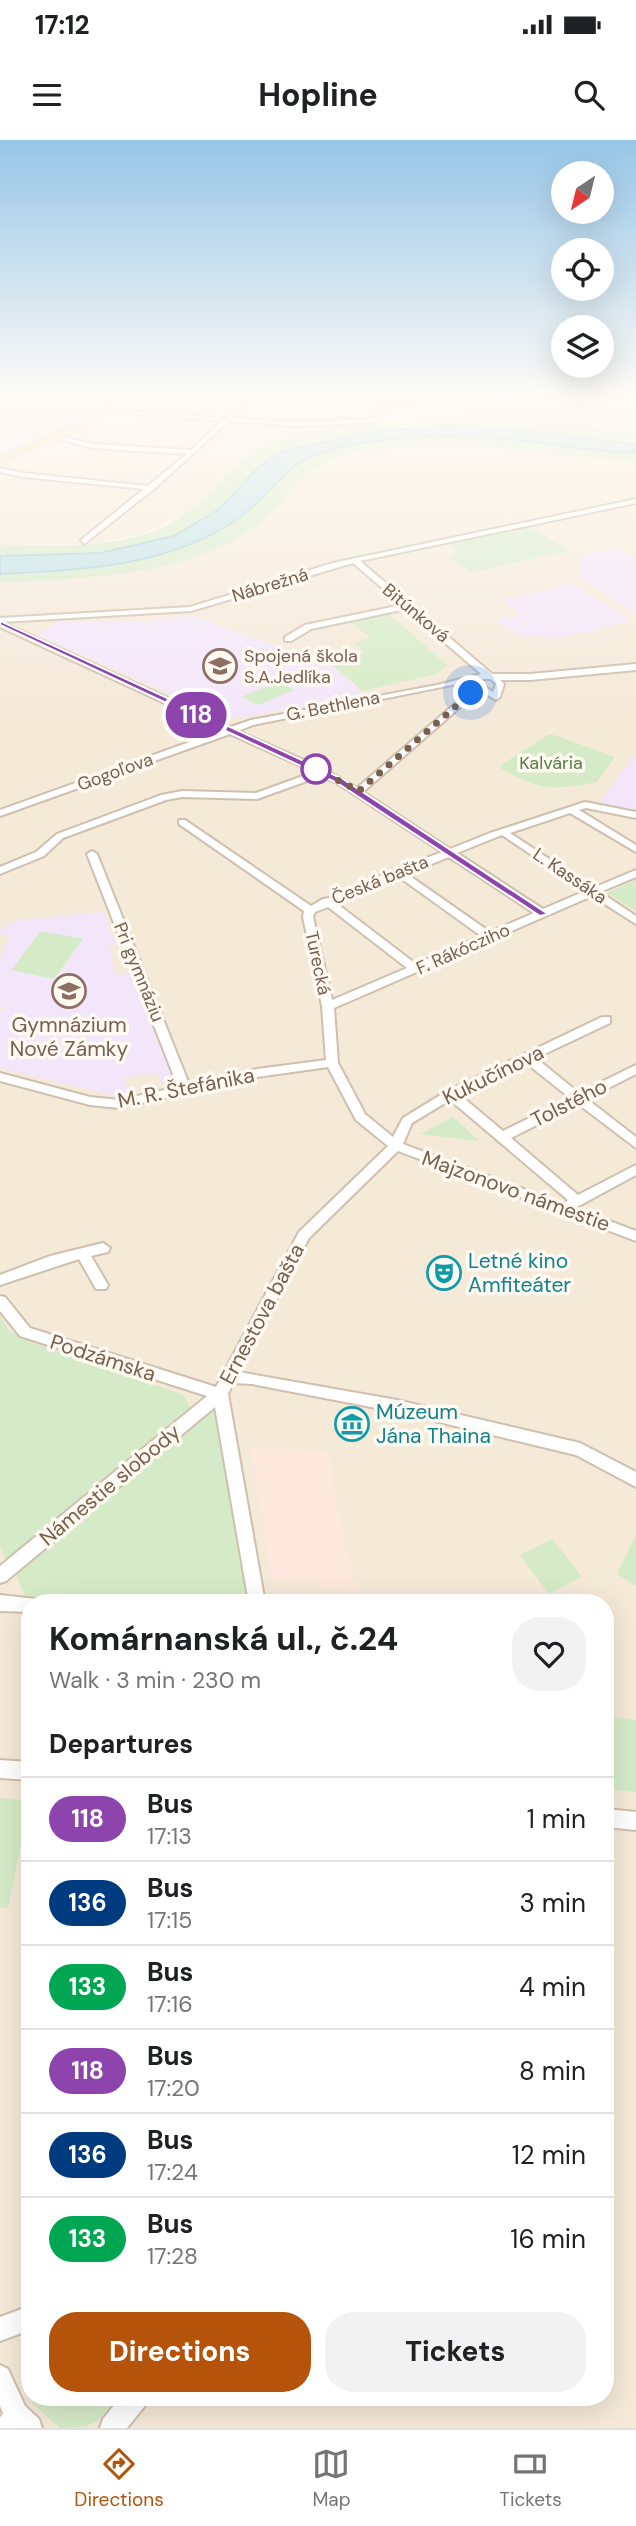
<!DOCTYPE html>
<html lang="en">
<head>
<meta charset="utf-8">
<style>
  :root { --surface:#fff; --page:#f2f2f2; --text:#202124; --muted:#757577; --line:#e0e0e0; --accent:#b45309 }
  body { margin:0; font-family:"DM Sans",sans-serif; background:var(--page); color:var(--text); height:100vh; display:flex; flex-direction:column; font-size:26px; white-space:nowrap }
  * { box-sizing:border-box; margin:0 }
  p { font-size:23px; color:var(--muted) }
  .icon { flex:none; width:38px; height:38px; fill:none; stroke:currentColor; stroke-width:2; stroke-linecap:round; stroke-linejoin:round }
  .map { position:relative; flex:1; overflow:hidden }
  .sheet { position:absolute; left:21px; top:1454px; width:593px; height:812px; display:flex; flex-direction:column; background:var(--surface); border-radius:28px; box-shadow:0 7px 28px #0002 }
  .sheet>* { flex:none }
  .badge { padding:0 14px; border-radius:23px; font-size:24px; line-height:46px }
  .needle { width:46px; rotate:215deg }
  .controls { position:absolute; left:551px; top:21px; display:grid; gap:14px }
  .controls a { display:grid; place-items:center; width:63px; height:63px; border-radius:50%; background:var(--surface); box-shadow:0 7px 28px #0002; font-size:35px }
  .you { position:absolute; width:35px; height:35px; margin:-18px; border:5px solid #fff; border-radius:50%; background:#1a73e8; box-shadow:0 0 0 10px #1a73e833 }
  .map>.badge { position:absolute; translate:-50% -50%; box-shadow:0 0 0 4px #fff }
  h2 { padding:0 28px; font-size:26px; line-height:63px }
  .round { display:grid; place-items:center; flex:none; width:74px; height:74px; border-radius:28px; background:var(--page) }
  .head { display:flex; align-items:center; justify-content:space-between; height:119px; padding:0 28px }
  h1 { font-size:33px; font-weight:700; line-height:52px }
  .action { display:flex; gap:14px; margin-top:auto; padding:14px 28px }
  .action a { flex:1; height:80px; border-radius:28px; background:var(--accent); color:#fff; font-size:28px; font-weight:700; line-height:80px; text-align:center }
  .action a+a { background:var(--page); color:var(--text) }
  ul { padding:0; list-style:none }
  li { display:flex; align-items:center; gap:21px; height:84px; padding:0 28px; border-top:2px solid var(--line) }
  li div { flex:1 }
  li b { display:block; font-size:26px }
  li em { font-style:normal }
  li .badge { min-width:77px; font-weight:700; text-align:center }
  .status { display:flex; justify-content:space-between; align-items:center; height:49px; padding:0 35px; background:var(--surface); direction:ltr }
  .status svg { height:19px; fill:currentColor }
  header { display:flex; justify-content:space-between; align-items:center; height:91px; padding:0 28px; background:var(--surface); font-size:32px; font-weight:700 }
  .dock { display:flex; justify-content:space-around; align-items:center; height:98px; border-top:2px solid var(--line); background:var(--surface); font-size:19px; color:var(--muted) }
  .dock a { display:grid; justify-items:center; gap:4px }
  .dock .selected { color:var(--accent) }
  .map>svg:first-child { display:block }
  .residential { fill:#f5e9d8; fill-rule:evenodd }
  .commercial { fill:#fde8de }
  .industrial { fill:#eee9e3 }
  .education { fill:#f3e6fa }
  .green { fill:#d5ebc7 }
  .water { fill:#bde0e7; stroke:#a3cfd9; stroke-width:2 }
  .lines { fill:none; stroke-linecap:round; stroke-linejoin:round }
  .minor-casing { stroke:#cfbfae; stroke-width:4 }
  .major-casing { stroke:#d9d2cd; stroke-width:3 }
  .minor { fill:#fff; fill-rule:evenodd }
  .major { fill:#fbdda3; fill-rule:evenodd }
  .line { fill:#8e44ad; stroke:#fff; stroke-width:2 }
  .walk { stroke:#785e4c; stroke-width:7; stroke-dasharray:0 12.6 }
  .stop-dot { fill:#fff; stroke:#8e44ad; stroke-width:3.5 }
  .labels { text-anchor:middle; stroke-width:7; stroke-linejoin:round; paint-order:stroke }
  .far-street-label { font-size:18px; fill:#785e4c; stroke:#fffaf1 }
  .far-education-label { font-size:18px; fill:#785e54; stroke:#fffaf1; text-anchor:start }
  .far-park-label { font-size:18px; fill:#537e43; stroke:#fffaf1 }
  .education-label { font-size:21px; fill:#785e54; stroke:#fffaf1 }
  .street-label { font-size:21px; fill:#785e4c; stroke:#fffaf1 }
  .culture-label { font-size:21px; fill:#0d838f; stroke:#fffaf1; text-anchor:start }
</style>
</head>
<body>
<div class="status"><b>17:12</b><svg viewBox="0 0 49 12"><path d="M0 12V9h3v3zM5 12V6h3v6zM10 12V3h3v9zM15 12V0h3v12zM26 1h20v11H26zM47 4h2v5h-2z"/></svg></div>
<header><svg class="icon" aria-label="menu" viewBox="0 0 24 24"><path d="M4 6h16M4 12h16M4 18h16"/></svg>Hopline<svg class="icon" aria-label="search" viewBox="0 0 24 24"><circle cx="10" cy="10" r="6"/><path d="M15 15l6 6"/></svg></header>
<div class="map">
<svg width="636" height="2288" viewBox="0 0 636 2288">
  <rect width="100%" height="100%" fill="#fdf6ea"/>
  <g class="residential">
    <path d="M108,256H463L467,282L370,285L293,299L252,313L188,372L145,393L95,404L0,405V316L76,285Z"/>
    <path d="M470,304L636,322V2288H0V443L97,437L174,422L210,409L267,375L314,328L328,321L365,312L420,305ZM30,1463H606V2258H30Z"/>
  </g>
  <path class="commercial" d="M250,1305L330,1313L333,1346L356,1451L272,1440Z"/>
  <g class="industrial">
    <path d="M0,256H108L76,285L0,316Z"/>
    <path d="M594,275H636V293L595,289Z"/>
  </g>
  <g class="education">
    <path d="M618,408L636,418V475L580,438L583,415Z"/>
    <path d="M573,444L632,481L562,498L519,496L496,480L520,474L501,460Z"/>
    <path d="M194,476L333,527L362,552L359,555L247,577H222L38,495L56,482L148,481Z"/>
    <path d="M636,613V670L605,663L602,660Z"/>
    <path d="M103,772L116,804L110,806L115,835L131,833L175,945L164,947L157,933L140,935L123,939L131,955L114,956L0,928V871L5,868L0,866V818L10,795L0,794V789L17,780Z"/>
  </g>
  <g class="green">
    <path d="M636,256V275H590V288L636,293V305C564,296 493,283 421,287C391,289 364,296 336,301L326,300L261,325L218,370L174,396L100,413L0,416V405C61,405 139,412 190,370C217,348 237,317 272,304C333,283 402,284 467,282L464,259Z"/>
    <path d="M449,297L514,299L636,313V322C533,316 441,288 336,318C300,328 284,365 256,386C187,437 82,438 0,443V434C68,431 141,427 203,398C241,381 263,350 294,325C329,297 406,298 449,297Z"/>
    <path d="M530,387L569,411L471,432L447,417L460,413L449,404Z"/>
    <path d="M388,473L447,525L436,534L363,551L328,521L365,513L354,503L371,498L350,482Z"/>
    <path d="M279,542L295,550L258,565L241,557Z"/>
    <path d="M548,595H554L615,617L597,642C548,651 544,650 501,629L500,626Z"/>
    <path d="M636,740V771L607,753Z"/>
    <path d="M41,791L83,799L54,839L11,830Z"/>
    <path d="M453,977L479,1001L420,994Z"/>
    <path d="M0,1175L9,1191L27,1201L184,1255L191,1270L15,1417L5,1419L0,1407Z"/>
    <path d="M220,1254L257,1463L27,1460L14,1430Z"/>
    <path d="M636,1395V1446L617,1434Z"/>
    <path d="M552,1399L582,1437L549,1454L520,1415Z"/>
    <path d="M606,1576L636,1580V1652L606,1649Z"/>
    <path d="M0,1658L30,1661L8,1768L0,1767Z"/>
    <path d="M31,2258H118C96,2284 95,2288 60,2288L32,2263Z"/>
  </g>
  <path class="water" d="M444,287L524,290L636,305V313C596,313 555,303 515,300C453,294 386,294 326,311C286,321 270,356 239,378C172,426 79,431 0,434V416L100,413L174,396L218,370L261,325L281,312L364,293Z"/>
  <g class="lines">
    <g class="minor-casing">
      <g id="minor">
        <path d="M248,256H255L232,278L295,282L370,279L378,275L391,258L568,256L393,262L382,277L371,283L295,286L229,281L154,349L84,404L81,400L144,349L23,337L0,332V328L23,333L148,346L187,314L92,308L53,297L56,295L92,304L191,310L222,281L96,271L99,269L226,278Z"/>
        <path d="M636,359V363L360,421L492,534H530L636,524V530L530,540H500L504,544L500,557L496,560L480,550L457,548V544L253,585L238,591L326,630L357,648L471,550L474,551V555L363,652L450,709L490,693L585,662L636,672V678L586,668L579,670L636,705V712L570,673L510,693L593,748L636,730V737L600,752L636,776V784L592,756L334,868L338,923L365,974L393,997L403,978L447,951L602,877H610V883L536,918L579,953L636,925V934L587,959L636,997V1008L578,964L511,998L578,1055L636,1025V1035L575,1068L636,1091V1101L398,1011L309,1098L239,1232L397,1260L580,1303L636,1332V1347L576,1315L397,1272L252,1244L233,1243L228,1254L265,1463H249L215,1267L6,1441L0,1443V1426L207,1256L20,1196L0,1171V1156L5,1157L30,1188L216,1247L299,1092L388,1006L356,980L328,927L257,937L192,952L186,955L182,954L119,968L90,965L0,941V933L90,957L119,960L178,947L87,714L92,711L97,714L189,944L257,929L326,920L322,866L303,777L304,771L179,684V680H185L311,766L323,759L329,758L394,730L442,712L337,643L321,636L257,659L182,657L166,660L63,698L44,716L0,734V727L36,712L57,694L161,655L182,651L256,653L314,632L230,594L0,676V670L223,590L0,487V478L190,467L333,423ZM353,423L402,465L305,485L285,497V501H291L311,489L406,469L481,534L437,545L251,580L231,587L2,482L191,471ZM478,539H491L496,544L493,552L482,545L460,543ZM502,695L585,751L543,769L457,713ZM449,717L534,773L490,792L407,734ZM399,737L481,796L416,824L336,763ZM328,767L407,828L332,860L313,777L315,772ZM526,923L570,958L503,991L460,955ZM450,960L568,1060L564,1064L403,1004L412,983Z"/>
        <path d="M103,1103L110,1108L108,1112L91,1116L108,1145L106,1149H96L79,1119L0,1145V1135L50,1116Z"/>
        <path d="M0,1455L36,1459L38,1463H30V1472L0,1471Z"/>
        <path d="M0,1620L30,1622V1640L0,1638Z"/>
        <path d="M606,1669L636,1672V1690L606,1687Z"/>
        <path d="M30,2166V2190L0,2201V2177Z"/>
        <path d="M0,2225L8,2229L25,2266L39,2279L42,2288H0V2278L3,2273L0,2266Z"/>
        <path d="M120,2258H147L144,2267L127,2288H100L103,2279Z"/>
      </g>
    </g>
    <g class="major-casing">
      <path id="major" d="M111,256H119L81,289L0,322V317L75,285Z"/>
    </g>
    <use href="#minor" class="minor"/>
    <use href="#major" class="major"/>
  </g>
  <linearGradient id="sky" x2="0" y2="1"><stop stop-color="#97c6e8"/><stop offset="0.44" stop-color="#fefbf6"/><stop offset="1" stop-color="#fefbf6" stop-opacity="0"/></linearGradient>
  <rect width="636" height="577" fill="url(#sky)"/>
  <path class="line" d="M0,481L343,639L548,774L540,776L337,643L0,485Z"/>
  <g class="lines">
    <path class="walk" d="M316,629L359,651L471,553"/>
  </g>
  <defs>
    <g id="school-ring" transform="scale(1.75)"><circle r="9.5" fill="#fffaf1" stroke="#8d6e63" stroke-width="1.5"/><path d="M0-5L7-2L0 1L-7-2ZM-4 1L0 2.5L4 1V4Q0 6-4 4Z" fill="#8d6e63"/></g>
    <g id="theatre-ring" transform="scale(1.75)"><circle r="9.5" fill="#fffaf1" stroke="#0f9aa8" stroke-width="1.5"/><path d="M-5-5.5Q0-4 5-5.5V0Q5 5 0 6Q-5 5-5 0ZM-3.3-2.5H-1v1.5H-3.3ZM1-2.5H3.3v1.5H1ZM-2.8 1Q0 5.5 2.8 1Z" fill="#0f9aa8"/></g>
    <g id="museum-ring" transform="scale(1.75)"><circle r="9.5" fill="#fffaf1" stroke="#0f9aa8" stroke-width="1.5"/><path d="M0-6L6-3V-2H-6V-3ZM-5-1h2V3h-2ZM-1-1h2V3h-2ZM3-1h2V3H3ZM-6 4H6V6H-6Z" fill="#0f9aa8"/></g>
  </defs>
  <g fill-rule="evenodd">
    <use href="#school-ring" x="220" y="526"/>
    <use href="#school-ring" x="69" y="851"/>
    <use href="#theatre-ring" x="444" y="1133"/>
    <use href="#museum-ring" x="352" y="1284"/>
  </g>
  <circle class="stop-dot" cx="316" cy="629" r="14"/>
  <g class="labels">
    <g class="far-street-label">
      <text transform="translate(270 445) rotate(-17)" y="6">Nábrežná</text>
      <text transform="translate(416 473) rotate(40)" y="6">Bitúnková</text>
      <text transform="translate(333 566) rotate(-11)" y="6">G. Bethlena</text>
      <text transform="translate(115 632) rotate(-20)" y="6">Gogoľova</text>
      <text transform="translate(570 736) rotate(34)" y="6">L. Kassáka</text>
      <text transform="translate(380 740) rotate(-22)" y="6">Česká bašta</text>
      <text transform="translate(463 809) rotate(-24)" y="6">F. Rákócziho</text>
      <text transform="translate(318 823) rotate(78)" y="6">Turecká</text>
      <text transform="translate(139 832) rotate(68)" y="6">Pri gymnáziu</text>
    </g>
    <g class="far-education-label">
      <text x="244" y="522">Spojená škola<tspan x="244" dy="21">S.A.Jedlíka</tspan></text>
    </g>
    <g class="far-park-label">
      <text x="551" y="629">Kalvária</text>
    </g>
    <g class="education-label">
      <text x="69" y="892">Gymnázium<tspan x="69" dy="24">Nové Zámky</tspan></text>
    </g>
    <g class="street-label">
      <text transform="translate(493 935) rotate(-26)" y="7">Kukučínova</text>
      <text transform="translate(186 948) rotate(-11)" y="7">M. R. Štefánika</text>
      <text transform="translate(569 963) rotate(-27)" y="7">Tolstého</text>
      <text transform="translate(516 1051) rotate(20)" y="7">Majzonovo námestie</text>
      <text transform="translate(262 1174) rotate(-62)" y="7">Ernestova bašta</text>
      <text transform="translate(103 1218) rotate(18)" y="7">Podzámska</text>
      <text transform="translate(110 1345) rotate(-40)" y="7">Námestie slobody</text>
    </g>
    <g class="culture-label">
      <text x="468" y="1128">Letné kino<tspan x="468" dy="24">Amfiteáter</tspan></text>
      <text x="376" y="1279">Múzeum<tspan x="376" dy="24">Jána Thaina</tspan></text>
    </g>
  </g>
</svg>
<div class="controls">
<a><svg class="needle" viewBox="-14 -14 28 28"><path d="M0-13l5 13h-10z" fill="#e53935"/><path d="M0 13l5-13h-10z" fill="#757577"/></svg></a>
<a><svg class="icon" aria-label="locate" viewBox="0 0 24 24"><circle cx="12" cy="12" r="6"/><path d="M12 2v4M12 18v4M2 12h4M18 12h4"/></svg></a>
<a><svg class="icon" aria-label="layers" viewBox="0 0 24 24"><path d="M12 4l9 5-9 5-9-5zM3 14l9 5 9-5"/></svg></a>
</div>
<div class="you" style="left:471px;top:553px"></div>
<b class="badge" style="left:196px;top:575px;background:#8e44ad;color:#fff">118</b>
<section class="sheet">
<div class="head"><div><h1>Komárnanská ul., č.24</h1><p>Walk · 3 min · 230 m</p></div><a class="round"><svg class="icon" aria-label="heart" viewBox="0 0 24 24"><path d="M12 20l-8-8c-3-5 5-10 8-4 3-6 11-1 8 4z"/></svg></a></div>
<h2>Departures</h2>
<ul>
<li><span class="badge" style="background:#8e44ad;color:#fff">118</span><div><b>Bus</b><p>17:13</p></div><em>1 min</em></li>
<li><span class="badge" style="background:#003b80;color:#fff">136</span><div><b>Bus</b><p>17:15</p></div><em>3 min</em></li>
<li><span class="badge" style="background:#00a651;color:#fff">133</span><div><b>Bus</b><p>17:16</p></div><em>4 min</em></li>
<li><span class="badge" style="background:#8e44ad;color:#fff">118</span><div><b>Bus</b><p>17:20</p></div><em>8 min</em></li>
<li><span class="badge" style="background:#003b80;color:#fff">136</span><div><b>Bus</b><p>17:24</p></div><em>12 min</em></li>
<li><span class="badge" style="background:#00a651;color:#fff">133</span><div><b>Bus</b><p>17:28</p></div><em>16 min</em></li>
</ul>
<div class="action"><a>Directions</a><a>Tickets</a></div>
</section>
</div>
<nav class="dock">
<a class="selected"><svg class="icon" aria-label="directions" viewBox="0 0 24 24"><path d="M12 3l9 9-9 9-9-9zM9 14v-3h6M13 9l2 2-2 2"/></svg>Directions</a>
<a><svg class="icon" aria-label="map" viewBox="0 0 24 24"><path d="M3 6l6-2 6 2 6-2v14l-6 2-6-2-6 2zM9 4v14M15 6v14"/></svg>Map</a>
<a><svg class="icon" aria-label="tickets" viewBox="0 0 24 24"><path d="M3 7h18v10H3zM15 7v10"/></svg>Tickets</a>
</nav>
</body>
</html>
